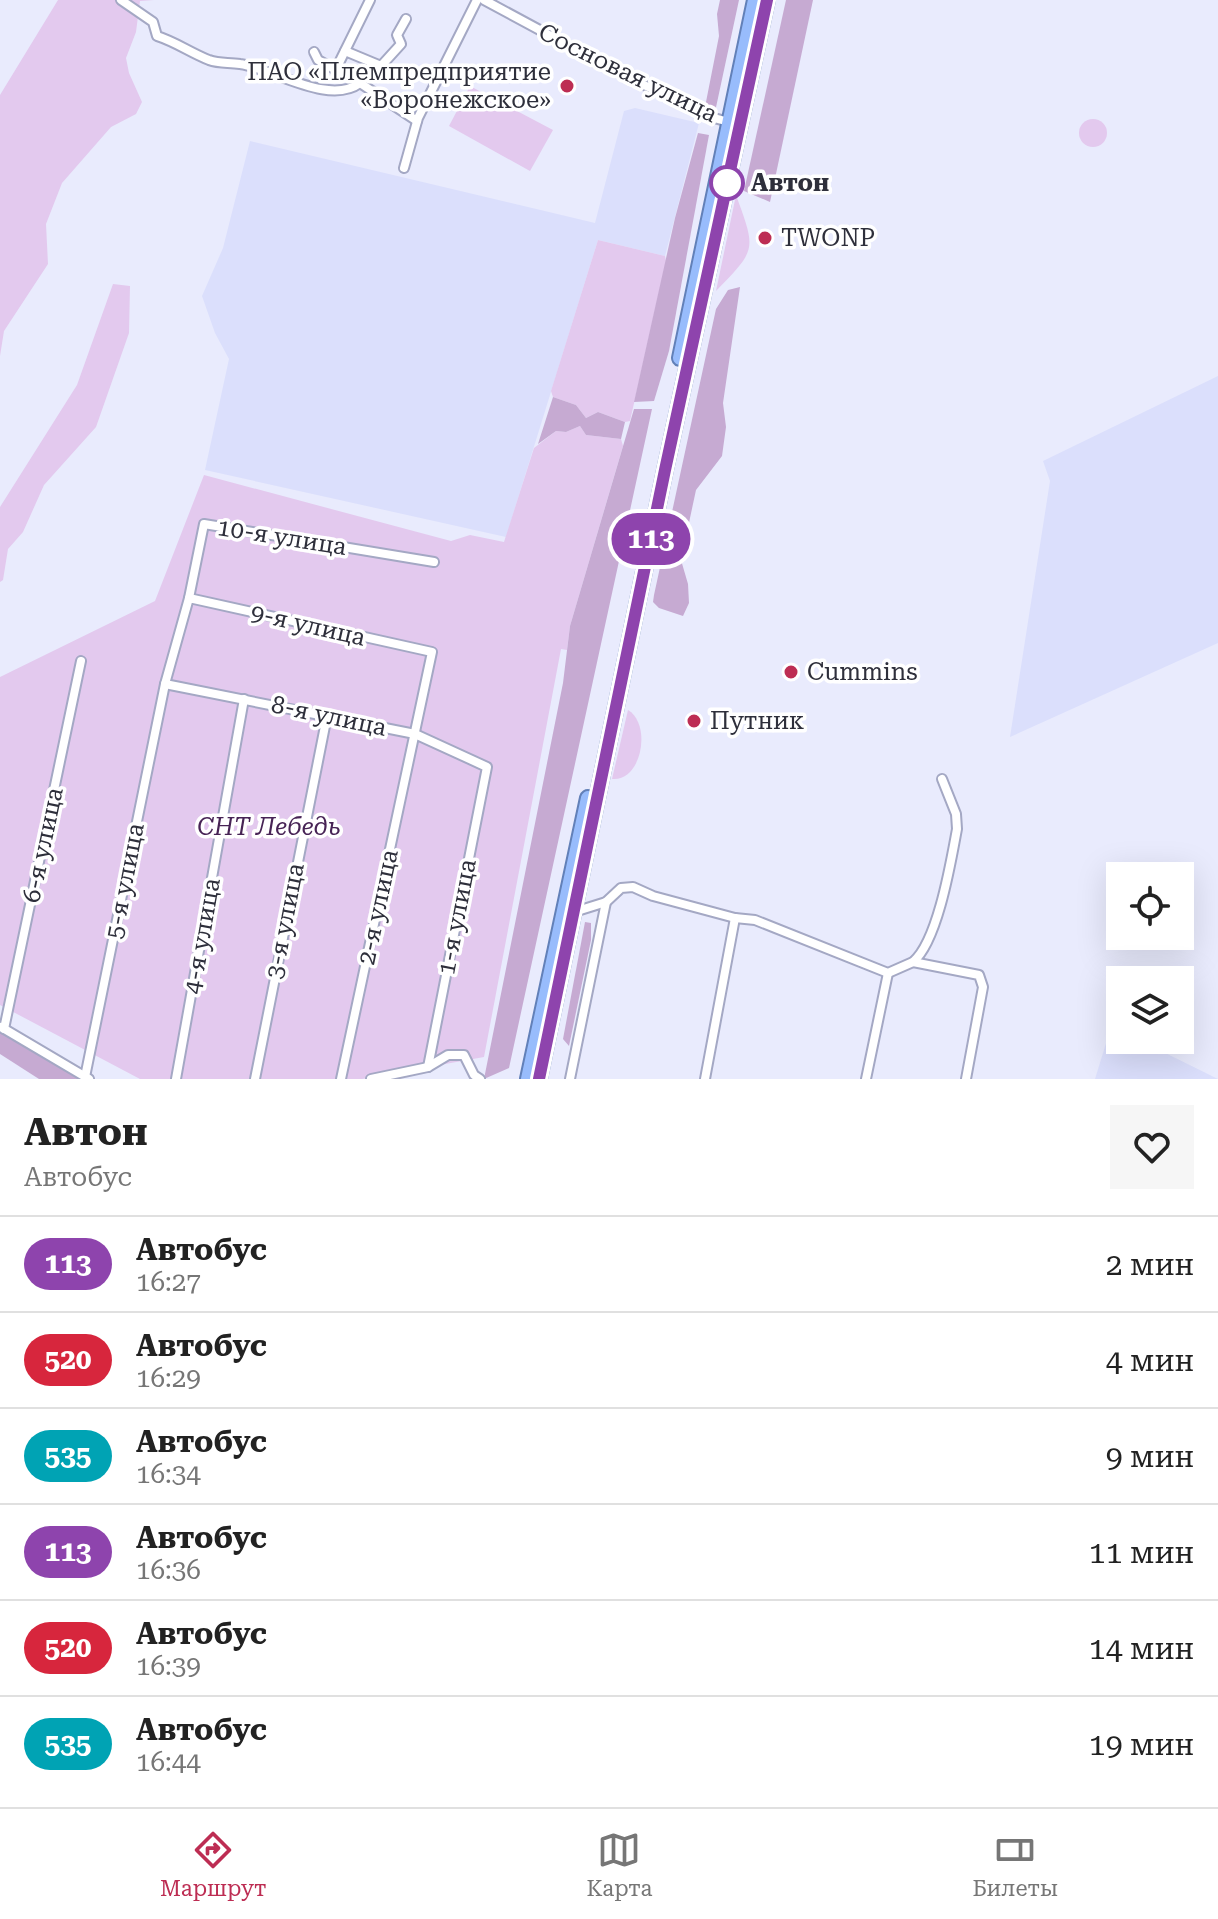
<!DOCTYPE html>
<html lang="ru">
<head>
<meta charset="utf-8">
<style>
  :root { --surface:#fff; --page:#f6f6f6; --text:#222; --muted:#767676; --line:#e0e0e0; --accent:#bd2d53 }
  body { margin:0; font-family:"Roboto Serif",serif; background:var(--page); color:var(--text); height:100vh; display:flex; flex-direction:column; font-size:30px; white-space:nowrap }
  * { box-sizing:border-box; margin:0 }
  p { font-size:26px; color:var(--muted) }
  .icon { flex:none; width:44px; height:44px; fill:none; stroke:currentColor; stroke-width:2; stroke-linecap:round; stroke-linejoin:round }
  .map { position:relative; height:1079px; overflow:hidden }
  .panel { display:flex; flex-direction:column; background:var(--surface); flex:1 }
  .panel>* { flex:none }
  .badge { padding:0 16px; border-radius:26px; font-size:28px; line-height:52px }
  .fabs { position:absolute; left:1106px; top:862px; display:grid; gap:16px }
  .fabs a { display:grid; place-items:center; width:88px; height:88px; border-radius:0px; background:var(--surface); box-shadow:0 8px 32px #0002; font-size:40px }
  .map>.badge { position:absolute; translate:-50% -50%; box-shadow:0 0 0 4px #fff }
  .round { display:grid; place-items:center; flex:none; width:84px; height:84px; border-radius:0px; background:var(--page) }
  .summary { display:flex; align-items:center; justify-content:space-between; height:136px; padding:0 24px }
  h1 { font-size:38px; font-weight:700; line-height:60px }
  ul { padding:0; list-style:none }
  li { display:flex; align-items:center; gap:24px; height:96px; padding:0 24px; border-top:2px solid var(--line) }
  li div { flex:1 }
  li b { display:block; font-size:30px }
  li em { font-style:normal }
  li .badge { min-width:88px; font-weight:700; text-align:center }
  .tab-bar { display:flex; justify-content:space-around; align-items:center; height:112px; border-top:2px solid var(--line); background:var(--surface); font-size:22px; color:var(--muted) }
  .tab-bar a { display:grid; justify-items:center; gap:4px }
  .tab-bar .current { color:var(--accent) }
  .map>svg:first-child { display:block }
  .built { fill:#dbdffc }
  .green { fill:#e3c9ee }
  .forest { fill:#c6aad2 }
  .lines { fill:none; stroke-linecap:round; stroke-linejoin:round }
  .minor-casing { stroke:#a4a8c4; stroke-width:12 }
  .trunk-casing { stroke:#6280b8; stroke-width:18 }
  .minor { stroke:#fff; stroke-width:8 }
  .trunk { stroke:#98bcfc; stroke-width:14 }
  .line-casing { stroke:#fff; stroke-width:18 }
  .line { stroke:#8e44ad; stroke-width:12 }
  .poi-dot { fill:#bd2d53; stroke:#fff; stroke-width:3 }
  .stop-dot { fill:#fff; stroke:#8e44ad; stroke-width:4 }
  .labels { text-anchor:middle; stroke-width:7; stroke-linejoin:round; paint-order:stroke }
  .poi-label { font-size:24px; fill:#2e2f3b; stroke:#fff; text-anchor:start }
  .street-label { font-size:24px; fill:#2e2f3b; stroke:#fff }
  .stop-label { font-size:24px; font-weight:bold; fill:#2e2f3b; stroke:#fff; text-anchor:start }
  .park-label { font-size:24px; font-style:italic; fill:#472355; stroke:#fff }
</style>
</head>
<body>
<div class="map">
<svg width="1218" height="1079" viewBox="0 0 1218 1079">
  <rect width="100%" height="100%" fill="#e9ebfd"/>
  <g class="built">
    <path d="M635,108L699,123L665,256L598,240L506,537L205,470L229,359L215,333L202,296L223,248L250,141L595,223L624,111Z"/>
    <path d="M1218,376V643L1010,737L1050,481L1043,461Z"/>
    <path d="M1111,1027L1120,1031V1040H1139L1218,1079H1095Z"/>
  </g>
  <g class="green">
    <path d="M58,0H154L140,1L136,32L126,58L129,73L142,102L136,114L111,127L62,183L46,224L48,264L4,331L0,356V95Z"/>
    <path d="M470,86L553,130L530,171L449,126Z"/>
    <circle cx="1093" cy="133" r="14"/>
    <path d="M736,195C756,250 757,249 716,291Z"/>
    <path d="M598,240L665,256L666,261L630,421L625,422L598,412L586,418L576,405L553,397L551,391Z"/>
    <path d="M113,284L130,286L129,333L96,427L44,485L23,532L8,549L3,580L0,582V507L77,385Z"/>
    <path d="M580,426L586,435L621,439L623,446L570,626L567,650L561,649L484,1057L362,1079H140L0,1005V677L155,601L204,475L451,541L470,535L504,542L534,448L556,431L566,432Z"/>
    <path d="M628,710C652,724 642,782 612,779Z"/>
  </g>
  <g class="forest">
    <path d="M720,0H739L715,112L705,107L719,36L717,14Z"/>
    <path d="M786,0H813L770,202L744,191Z"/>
    <path d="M698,133L709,135L669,351L654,401L634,402L675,218Z"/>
    <path d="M740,287L723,403L726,427L722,456L696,490L681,560L688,584L689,603L683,616L659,608L653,602L654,595L716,309L728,290Z"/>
    <path d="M553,397L576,405L586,418L598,412L625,422L621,439L586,435L580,426L566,432L556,431L538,444Z"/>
    <path d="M634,409H652L509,1068L484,1079L563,683L570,626Z"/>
    <path d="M585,922L591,923V940L569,1046L563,1039Z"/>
    <path d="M0,1031L80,1079H39L0,1054Z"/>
  </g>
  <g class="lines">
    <g class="minor-casing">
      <g id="minor">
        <path d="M121,0L153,22L157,36C176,42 191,53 209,60C220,64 229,62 240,64C274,69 329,106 360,83"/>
        <path d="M484,0L627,77L714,118L729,122"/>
        <path d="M345,51L381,66L401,44L397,35L406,19"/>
        <path d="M314,52L318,60L360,83L417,121"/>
        <path d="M336,69L370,0"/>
        <path d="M404,168L418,118L477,0"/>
        <path d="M189,598L204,524L434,562"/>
        <path d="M165,684L415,734L487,767L428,1067"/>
        <path d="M574,912L606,902L621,888L633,887L653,896L735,918L755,920L888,973L913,962L979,975L983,987L966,1079"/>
        <path d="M913,962C938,941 951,861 957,829L956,814L942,779"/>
        <path d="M1,1027L89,1079"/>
        <path d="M4,1029L81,661"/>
        <path d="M85,1077L165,684L189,598L432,652L341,1079"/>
        <path d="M176,1079L244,699"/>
        <path d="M255,1079L327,716"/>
        <path d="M371,1079L428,1067L448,1055H464L474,1075L480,1079"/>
        <path d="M570,1079L606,902"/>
        <path d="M705,1079L735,918"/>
        <path d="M866,1079L888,973"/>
      </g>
    </g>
    <g class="trunk-casing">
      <g id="trunk">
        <path d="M680,358L755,0"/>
        <path d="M528,1079L588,798"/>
        <path d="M539,1079L665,470L767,0"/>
      </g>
    </g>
    <use href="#minor" class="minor"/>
    <use href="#trunk" class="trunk"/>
  </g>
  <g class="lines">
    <g class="line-casing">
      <path id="line" d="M539,1079L665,470L767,0"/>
    </g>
    <use href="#line" class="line"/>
  </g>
  <g class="poi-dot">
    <circle cx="567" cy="86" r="8"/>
    <circle cx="765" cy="238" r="8"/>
    <circle cx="791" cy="672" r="8"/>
    <circle cx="694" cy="721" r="8"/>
  </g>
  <circle class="stop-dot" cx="727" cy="183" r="16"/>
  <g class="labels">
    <g class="poi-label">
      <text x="551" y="80" text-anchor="end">ПАО «Племпредприятие<tspan x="551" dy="28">«Воронежское»</tspan></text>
      <text x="781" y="246">TWONP</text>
      <text x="807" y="680">Cummins</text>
      <text x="710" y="729">Путник</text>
    </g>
    <g class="street-label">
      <text transform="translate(628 73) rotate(26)" y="8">Сосновая улица</text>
      <text transform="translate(282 537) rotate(9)" y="8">10-я улица</text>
      <text transform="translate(308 625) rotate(13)" y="8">9-я улица</text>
      <text transform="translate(329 716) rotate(12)" y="8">8-я улица</text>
      <text transform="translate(43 845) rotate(-78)" y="8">6-я улица</text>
      <text transform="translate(125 881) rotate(-79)" y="8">5-я улица</text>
      <text transform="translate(378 907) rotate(-78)" y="8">2-я улица</text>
      <text transform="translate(457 917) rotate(-79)" y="8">1-я улица</text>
      <text transform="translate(285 921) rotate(-79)" y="8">3-я улица</text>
      <text transform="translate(202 936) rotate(-80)" y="8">4-я улица</text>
    </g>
    <g class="stop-label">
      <text x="751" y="191">Автон</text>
    </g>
    <g class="park-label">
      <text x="269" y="835">СНТ Лебедь</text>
    </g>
  </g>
</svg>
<div class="fabs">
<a><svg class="icon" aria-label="locate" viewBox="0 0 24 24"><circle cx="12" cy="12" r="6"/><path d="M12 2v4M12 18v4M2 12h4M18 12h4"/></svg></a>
<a><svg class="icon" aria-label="layers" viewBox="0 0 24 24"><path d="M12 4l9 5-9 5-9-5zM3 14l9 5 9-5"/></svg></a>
</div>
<b class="badge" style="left:651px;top:539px;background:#8e44ad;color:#fff">113</b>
</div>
<section class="panel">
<div class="summary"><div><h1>Автон</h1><p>Автобус</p></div><a class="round"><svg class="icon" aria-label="heart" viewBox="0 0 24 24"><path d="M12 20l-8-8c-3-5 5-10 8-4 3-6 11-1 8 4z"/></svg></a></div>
<ul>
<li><span class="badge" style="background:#8e44ad;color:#fff">113</span><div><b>Автобус</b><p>16:27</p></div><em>2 мин</em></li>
<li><span class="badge" style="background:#d7263d;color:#fff">520</span><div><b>Автобус</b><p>16:29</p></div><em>4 мин</em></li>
<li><span class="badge" style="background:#00a3b4;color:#fff">535</span><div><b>Автобус</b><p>16:34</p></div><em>9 мин</em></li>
<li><span class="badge" style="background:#8e44ad;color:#fff">113</span><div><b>Автобус</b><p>16:36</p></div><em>11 мин</em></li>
<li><span class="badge" style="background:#d7263d;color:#fff">520</span><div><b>Автобус</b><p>16:39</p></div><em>14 мин</em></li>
<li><span class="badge" style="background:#00a3b4;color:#fff">535</span><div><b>Автобус</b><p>16:44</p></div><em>19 мин</em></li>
</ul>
</section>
<nav class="tab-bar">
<a class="current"><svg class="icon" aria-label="directions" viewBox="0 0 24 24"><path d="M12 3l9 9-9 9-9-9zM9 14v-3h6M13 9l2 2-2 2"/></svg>Маршрут</a>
<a><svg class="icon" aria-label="map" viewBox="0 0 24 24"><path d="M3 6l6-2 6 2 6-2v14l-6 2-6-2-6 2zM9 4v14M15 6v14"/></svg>Карта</a>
<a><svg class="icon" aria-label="tickets" viewBox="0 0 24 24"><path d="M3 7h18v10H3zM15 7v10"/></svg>Билеты</a>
</nav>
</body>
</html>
